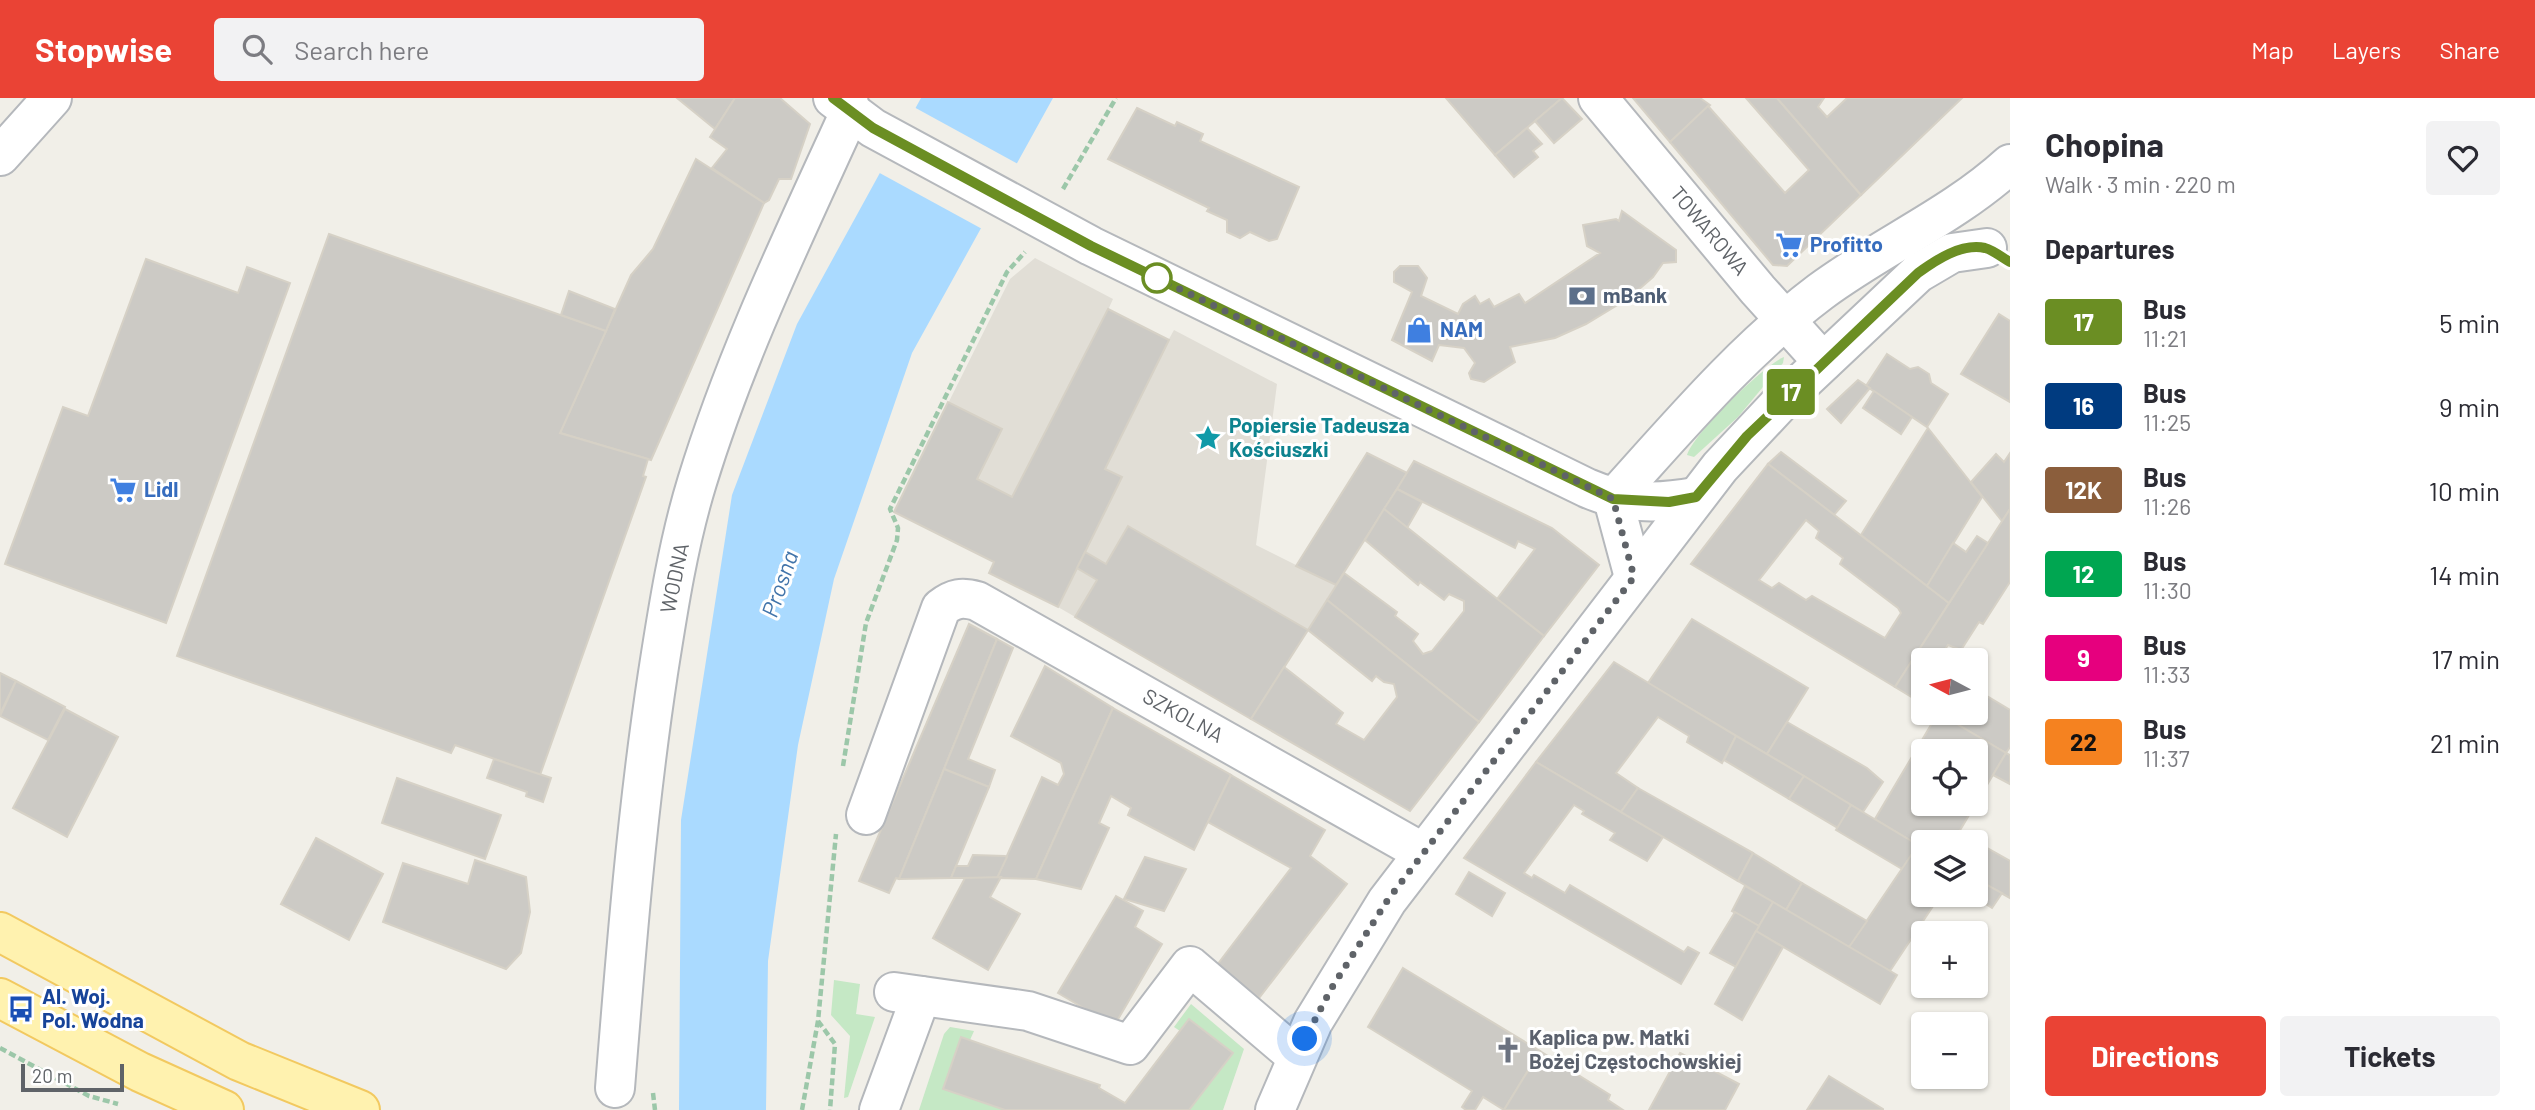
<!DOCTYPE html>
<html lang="en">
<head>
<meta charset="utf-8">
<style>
  :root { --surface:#fff; --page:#f2f2f3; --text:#2b2b33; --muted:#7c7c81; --accent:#ea4335 }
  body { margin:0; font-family:Barlow,sans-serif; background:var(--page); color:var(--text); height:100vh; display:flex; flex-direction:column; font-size:26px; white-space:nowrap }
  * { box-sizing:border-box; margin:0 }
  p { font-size:23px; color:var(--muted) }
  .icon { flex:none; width:38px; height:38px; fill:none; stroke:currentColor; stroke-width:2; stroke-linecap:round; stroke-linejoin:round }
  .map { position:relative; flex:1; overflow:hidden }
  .drawer { display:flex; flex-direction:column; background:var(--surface); width:525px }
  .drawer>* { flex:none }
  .badge { padding:0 14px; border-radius:5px; font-size:24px; line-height:46px }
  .needle { width:46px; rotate:277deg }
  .tools { position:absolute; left:1911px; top:550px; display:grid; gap:14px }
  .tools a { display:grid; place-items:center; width:77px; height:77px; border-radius:7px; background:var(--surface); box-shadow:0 2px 5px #0004; font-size:35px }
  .scale { position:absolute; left:21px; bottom:18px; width:103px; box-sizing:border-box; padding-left:7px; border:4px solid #5f6368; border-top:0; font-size:19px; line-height:24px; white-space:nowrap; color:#5f6368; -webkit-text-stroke:5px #fff; paint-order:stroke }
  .you { position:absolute; width:35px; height:35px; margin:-18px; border:5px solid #fff; border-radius:50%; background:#1a73e8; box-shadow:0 0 0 10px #1a73e833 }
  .map>.badge { position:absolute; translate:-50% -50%; box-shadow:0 0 0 4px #fff }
  h2 { padding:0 35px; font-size:26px; line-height:63px }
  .round { display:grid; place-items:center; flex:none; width:74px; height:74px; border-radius:7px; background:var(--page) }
  .summary { display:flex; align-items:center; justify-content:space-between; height:119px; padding:0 35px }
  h1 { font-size:33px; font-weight:700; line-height:52px }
  .action { display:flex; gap:14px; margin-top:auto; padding:14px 35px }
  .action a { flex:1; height:80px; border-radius:7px; background:var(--accent); color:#fff; font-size:28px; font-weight:700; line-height:80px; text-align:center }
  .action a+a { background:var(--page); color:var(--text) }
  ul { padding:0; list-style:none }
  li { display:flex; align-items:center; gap:21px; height:84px; padding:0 35px }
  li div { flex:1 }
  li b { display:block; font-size:26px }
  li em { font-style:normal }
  li .badge { min-width:77px; font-weight:700; text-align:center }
  header { display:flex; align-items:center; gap:42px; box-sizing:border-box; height:98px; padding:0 35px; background:var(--accent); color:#fff }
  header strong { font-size:33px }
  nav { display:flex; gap:38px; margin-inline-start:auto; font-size:24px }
  .search { width:490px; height:63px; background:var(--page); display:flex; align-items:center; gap:18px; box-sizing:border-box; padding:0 24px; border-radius:7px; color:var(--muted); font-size:26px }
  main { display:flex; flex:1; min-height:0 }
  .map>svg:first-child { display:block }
  .education { fill:#e1ded6 }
  .green { fill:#c5e8c5 }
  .water { fill:#aadaff }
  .pier { fill:#f1efe8 }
  .building { fill:#cccac5; stroke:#d6d1c6; stroke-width:2; fill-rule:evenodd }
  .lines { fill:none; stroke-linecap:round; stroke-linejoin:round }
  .minor-casing { stroke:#b5b8bc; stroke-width:42 }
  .major-casing { stroke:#f2c960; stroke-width:42 }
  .path { stroke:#9cc7a9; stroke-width:4.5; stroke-dasharray:7 3.5; stroke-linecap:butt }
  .minor { stroke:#fff; stroke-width:38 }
  .major { stroke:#fff2af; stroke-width:38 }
  .line-casing { stroke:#fff; stroke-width:16 }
  .line { stroke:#6b8e23; stroke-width:10 }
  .walk { stroke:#5f6368; stroke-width:7; stroke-dasharray:0 12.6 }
  .stop-dot { fill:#fff; stroke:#6b8e23; stroke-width:3.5 }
  .labels { text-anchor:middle; stroke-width:6; stroke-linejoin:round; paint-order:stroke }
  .street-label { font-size:21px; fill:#5f6368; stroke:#fff }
  .shop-label { font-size:21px; font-weight:bold; fill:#366cbe; stroke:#fff; text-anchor:start }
  .service-label { font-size:21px; font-weight:bold; fill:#4e5e75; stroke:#fff; text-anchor:start }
  .culture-label { font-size:21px; font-weight:bold; fill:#0d838f; stroke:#fff; text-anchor:start }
  .transit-label { font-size:21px; font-weight:bold; fill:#164399; stroke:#fff; text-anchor:start }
  .worship-label { font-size:21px; font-weight:bold; fill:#5b616d; stroke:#fff; text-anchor:start }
  .water-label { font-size:23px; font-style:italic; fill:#4174aa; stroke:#fff }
</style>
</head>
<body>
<header>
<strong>Stopwise</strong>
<div class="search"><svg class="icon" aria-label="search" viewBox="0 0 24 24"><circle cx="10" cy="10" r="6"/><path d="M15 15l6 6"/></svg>Search here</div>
<nav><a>Map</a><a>Layers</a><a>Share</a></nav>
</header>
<main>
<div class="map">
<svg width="2010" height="1012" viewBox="0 0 2010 1012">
  <rect width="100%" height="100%" fill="#f1efe8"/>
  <path class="education" d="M1035,160L1113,201L1108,212L1169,241L1174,232L1277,286L1256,447L1336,487L1251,621L1058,509L989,475L994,464L894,414L1010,181Z"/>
  <g class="green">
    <path d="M1784,259L1783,265L1738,319L1694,359L1687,357C1693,336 1763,268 1784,259Z"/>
    <path d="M834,882L860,886L856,916L875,919L848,999L844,1000L850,938L831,917Z"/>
    <path d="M1191,906L1244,951L1223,1012H1189L1232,955L1189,921L1180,933L1174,929Z"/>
    <path d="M950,929L974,933L970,942L961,939L944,990L1005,1012H919L944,936Z"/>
  </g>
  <path class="water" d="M921,0H1053L912,255L834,481L798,647L768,863L766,1012H679L681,722L732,397L797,226Z"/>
  <path class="pier" d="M912,8L1020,67L984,132L876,73Z"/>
  <g class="building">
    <path d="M677,0H735L715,31Z"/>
    <path d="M735,0H780L810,26L791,81H779L769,102L764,105L712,70L727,51L710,39Z"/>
    <path d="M1446,0H1562L1495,57Z"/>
    <path d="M1562,0L1582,21L1554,45L1535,23Z"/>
    <path d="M1633,0H1700L1710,7L1670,44Z"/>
    <path d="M1746,0H1777L1861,97L1787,168L1773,167L1670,44L1708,8L1785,95L1809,72Z"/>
    <path d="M1777,0H1824L1818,9L1827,19L1847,0H1962L1861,97Z"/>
    <path d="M1137,10L1175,28L1177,24L1203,36L1200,43L1299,89L1277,141L1269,143L1250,134L1240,140L1227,134V122L1207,113L1209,110L1108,61Z"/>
    <path d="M1527,30L1542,46L1533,53L1538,59L1514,79L1495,57Z"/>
    <path d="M696,61L764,105L651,362L560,335L631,177L653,151Z"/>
    <path d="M1622,113L1676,152V164L1663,165L1653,179L1629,200L1586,226L1555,240L1510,249L1515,264L1484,284L1471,281L1469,275L1475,265L1464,250L1439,247L1432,263L1392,242L1412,194L1394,184V174L1400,168H1418L1427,180L1421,198L1458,216L1463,206L1475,198L1480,206L1489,201L1494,209L1519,196L1525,205L1600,155L1587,148L1583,127L1616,121L1619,123Z"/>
    <path d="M329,136L606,233L560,335L648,361L643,378L646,379L540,677L455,647L451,655L177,558Z"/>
    <path d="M146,161L238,195L247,169L290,185L166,525L5,466L63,309L88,318Z"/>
    <path d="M569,193L615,211L606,233L561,217Z"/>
    <path d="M1108,211L1169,242L1105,371L1122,379L1058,509L989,475L994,464L894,414L948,304L1002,331L977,381L1012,399Z"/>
    <path d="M1999,216L2010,223V304L1961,276Z"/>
    <path d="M1887,256L1910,271L1918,269L1929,276L1931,285L1948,296L1927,329L1866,288Z"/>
    <path d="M1858,282L1870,290L1841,325L1827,311Z"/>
    <path d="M1874,293L1912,319L1901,336L1863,310Z"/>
    <path d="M1928,330L1982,399L1927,488L1861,437Z"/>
    <path d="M1781,354L1846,403L1834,417L1768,366Z"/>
    <path d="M1367,355L1407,375L1336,487L1296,468Z"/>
    <path d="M2010,355V411L2002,423L1971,384L1996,356L2004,364Z"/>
    <path d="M1414,363L1552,430L1599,467L1544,538L1497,501L1535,451L1518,443L1515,450L1397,391Z"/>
    <path d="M1768,366L1949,505L1895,589L1691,466ZM1806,422L1819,433L1816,440L1843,460L1840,466L1898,510L1901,515L1885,540L1812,498L1806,502L1779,485L1772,490L1759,482Z"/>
    <path d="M1397,391L1422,404L1407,430L1384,411Z"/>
    <path d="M1384,411L1544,538L1479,624L1327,502L1344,475L1397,514L1395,518L1418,536L1413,543L1423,556L1432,553L1464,513V503L1449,496L1444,502L1420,484L1418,487L1365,442Z"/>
    <path d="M2010,411V484L1983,526L1979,524L1961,552L1948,547L1938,562H1923V606L1895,589Z"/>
    <path d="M1128,428L1308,532L1251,621L1075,519L1097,482L1077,470L1085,454L1106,466Z"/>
    <path d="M1977,438L1988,445L1949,505L1927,488L1953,445L1966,454Z"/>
    <path d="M1327,502L1479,624L1410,713L1251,621L1284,569L1343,615L1336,626L1364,642L1397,599L1394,586L1384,584L1376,578L1372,583L1308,532Z"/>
    <path d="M1692,521L1808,590L1767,656L1648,585Z"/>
    <path d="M969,526L997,541L899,781L896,780L889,795L859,783Z"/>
    <path d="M997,541L1013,550L968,661L995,672L989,689L944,671Z"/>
    <path d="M1614,564L1736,638L1722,665L1687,644L1689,638L1658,619L1616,675L1638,690L1621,714L1536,664Z"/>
    <path d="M1045,568L1113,610L1036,781L997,780L1042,679L1058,687L1064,676L1061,665L1011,638Z"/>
    <path d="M0,575L16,583L0,616Z"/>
    <path d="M16,583L65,609L48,642L0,618Z"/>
    <path d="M1976,586L1985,591L1982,595L2010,612V649L2006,655L1937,614H1976Z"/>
    <path d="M1113,610L1231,677L1194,752L1128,717L1131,710L1111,698L1099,725L1109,730L1081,791L1036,781Z"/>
    <path d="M65,611L118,639L67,739L13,710Z"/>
    <path d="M1938,615L2006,655L1953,744H1923V750L1875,721ZM1923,653H1976V705H1923Z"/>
    <path d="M1787,624L1867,670L1883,684L1863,714L1767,656Z"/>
    <path d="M1736,638L1804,678L1789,701L1724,662Z"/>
    <path d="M2006,655L2010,657V686L1993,677Z"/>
    <path d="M494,661L551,680L543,704L526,698L527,694L487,680Z"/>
    <path d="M1536,664L1663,739L1647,763L1610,742L1615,735L1582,716L1584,713L1574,707L1524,775L1532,780L1534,777L1565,795L1570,787L1684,854L1688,849L1699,855L1681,886L1464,760Z"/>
    <path d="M944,671L989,689L956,768L951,780L899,781Z"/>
    <path d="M1231,677L1325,732L1310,758L1347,786L1259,900L1217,867L1291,770L1208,724Z"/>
    <path d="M1804,678L1851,707L1838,730L1789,701Z"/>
    <path d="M397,680L501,717L485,761L382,725Z"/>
    <path d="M1638,690L1753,755L1738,783L1621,714Z"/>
    <path d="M1851,707L1918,747L1902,771L1836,732Z"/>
    <path d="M1966,738L2010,763V800L1976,781V744H1963Z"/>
    <path d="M316,740L383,776L349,842L281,806Z"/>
    <path d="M1918,747L1923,750V796H1941L1890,873L1849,849Z"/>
    <path d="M1753,755L1802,785L1786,812L1738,783Z"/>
    <path d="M973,757L1005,758L1007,759L997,780H951L956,768H968Z"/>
    <path d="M1145,759L1186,771L1164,813L1124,801Z"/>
    <path d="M475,762L526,779L530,814L521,855L506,871L383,824L403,765L468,786Z"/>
    <path d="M1469,774L1505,795L1492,818L1456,796Z"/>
    <path d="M1001,779L990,799L1020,816L988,872L933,840L965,780Z"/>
    <path d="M1976,781L2002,795L1992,810L1970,796H1976Z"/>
    <path d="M1802,785L1867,823L1849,849L1786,812Z"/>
    <path d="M1745,788L1773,804L1759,828L1732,813Z"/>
    <path d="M1116,798L1143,813L1135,829L1162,846L1114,928L1058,895Z"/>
    <path d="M1773,804L1897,877L1880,906L1756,833Z"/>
    <path d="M1735,814L1759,828L1736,869L1710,855Z"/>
    <path d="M1756,833L1783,849L1742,922L1715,906Z"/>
    <path d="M1403,870L1540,953L1504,1012L1483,999L1475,1012H1466L1462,1009L1472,993L1368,929Z"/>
    <path d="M1189,921L1233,955L1189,1012H1005L943,991L961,939L1100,987L1099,990L1125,1005Z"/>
    <path d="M1540,953L1610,997L1608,1002L1623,1012H1504Z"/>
    <path d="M1680,955L1739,986L1725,1012H1649Z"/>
    <path d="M1829,978L1883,1011V1012H1807Z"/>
  </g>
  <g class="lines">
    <g class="minor-casing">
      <g id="minor">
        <path d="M833,0L873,30L1091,148L1587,390C1623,406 1657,406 1696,399"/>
        <path d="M1598,0L1758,192L1823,264"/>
        <path d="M0,58L52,0"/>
        <path d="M1613,401C1678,329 1743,252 1820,194C1882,148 1953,118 2010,66"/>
        <path d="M1613,401L1634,479"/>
        <path d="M866,717L941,510C954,500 962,499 977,503L1422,754"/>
        <path d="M894,894L1028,913L1130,947L1190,868L1297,959"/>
        <path d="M615,990C626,851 637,713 658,575C668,511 678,446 697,384C736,256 795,135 850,14L848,0"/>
        <path d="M879,1012L921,898"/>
        <path d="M1275,1012L1313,924L1387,803L1720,369L1781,304L1918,175L1952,155L1987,150"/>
      </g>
    </g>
    <g class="major-casing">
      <g id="major">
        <path d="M0,834L239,963L360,1012"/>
        <path d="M0,900L140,974L224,1012"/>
      </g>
    </g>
    <g class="path">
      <path d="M1063,91L1116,0"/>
      <path d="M843,668L866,525L897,442L898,430L890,411L1007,174L1025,154"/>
      <path d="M818,923L835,946L830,1012"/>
      <path d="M0,950L89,998L118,1006"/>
      <path d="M653,995L655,1012"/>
      <path d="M802,1012L818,923L836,736"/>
    </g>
    <use href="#minor" class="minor"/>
    <use href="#major" class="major"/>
  </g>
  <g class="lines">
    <g class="line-casing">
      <path id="line" d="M833,0L873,30L1091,148L1613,401L1669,404L1696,399L1747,338L1918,175C1936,162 1961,145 1985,150C1993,152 2003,160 2010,164"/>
    </g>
    <use href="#line" class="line"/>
    <path class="walk" d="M1157,180L1613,401L1634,479L1387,803L1331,891L1305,941"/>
  </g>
  <defs>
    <g id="supermarket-bare" transform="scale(2.1)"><path d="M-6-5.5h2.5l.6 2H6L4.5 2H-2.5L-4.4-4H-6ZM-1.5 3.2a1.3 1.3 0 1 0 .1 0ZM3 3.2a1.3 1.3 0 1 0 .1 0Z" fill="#3f7fe0" stroke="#fff" stroke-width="2.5" paint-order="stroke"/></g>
    <g id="bank-bare" transform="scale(2.1)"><path d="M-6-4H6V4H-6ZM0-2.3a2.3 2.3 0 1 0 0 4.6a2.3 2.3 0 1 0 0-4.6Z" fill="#5c6f8a" stroke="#fff" stroke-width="2.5" paint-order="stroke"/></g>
    <g id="shop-bare" transform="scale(2.1)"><path d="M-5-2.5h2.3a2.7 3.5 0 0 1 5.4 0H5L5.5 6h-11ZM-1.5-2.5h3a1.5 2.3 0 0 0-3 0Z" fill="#3f7fe0" stroke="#fff" stroke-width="2.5" paint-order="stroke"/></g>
    <g id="sight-bare" transform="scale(2.1)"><path d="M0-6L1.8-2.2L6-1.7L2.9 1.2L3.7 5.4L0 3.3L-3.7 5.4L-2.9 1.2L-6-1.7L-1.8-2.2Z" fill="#0f9aa8" stroke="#fff" stroke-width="2.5" paint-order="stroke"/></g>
    <g id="bus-bare" transform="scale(2.1)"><path d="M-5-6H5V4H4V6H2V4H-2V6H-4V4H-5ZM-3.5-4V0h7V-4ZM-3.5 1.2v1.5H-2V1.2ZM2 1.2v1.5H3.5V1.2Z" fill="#1a4fb4" stroke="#fff" stroke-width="2.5" paint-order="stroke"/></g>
    <g id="church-bare" transform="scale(2.1)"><path d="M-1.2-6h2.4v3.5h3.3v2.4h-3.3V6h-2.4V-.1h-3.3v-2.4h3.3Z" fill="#6b7280" stroke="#fff" stroke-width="2.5" paint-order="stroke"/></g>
  </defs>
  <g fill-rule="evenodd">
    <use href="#supermarket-bare" x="1789" y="147"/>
    <use href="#bank-bare" x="1582" y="198"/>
    <use href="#shop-bare" x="1419" y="232"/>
    <use href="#sight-bare" x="1208" y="340"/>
    <use href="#supermarket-bare" x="123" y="392"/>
    <use href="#bus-bare" x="21" y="911"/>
    <use href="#church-bare" x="1508" y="952"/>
  </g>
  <circle class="stop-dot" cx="1157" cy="180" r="14"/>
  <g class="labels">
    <g class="street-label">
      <text transform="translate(1709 133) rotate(50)" y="7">TOWAROWA</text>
      <text transform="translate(675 480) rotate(-78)" y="7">WODNA</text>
      <text transform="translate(1183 618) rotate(29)" y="7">SZKOLNA</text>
    </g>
    <g class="shop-label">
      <text x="1810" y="154">Profitto</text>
      <text x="1440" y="239">NAM</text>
      <text x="144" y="399">Lidl</text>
    </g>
    <g class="service-label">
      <text x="1603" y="205">mBank</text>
    </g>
    <g class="culture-label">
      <text x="1229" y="335">Popiersie Tadeusza<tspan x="1229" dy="24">Kościuszki</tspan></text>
    </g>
    <g class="transit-label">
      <text x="42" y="906">Al. Woj.<tspan x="42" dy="24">Pol. Wodna</tspan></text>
    </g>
    <g class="worship-label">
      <text x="1529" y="947">Kaplica pw. Matki<tspan x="1529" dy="24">Bożej Częstochowskiej</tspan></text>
    </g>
    <g class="water-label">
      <text transform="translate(780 486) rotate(-71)" y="8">Prosna</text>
    </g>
  </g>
</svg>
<div class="tools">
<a><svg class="needle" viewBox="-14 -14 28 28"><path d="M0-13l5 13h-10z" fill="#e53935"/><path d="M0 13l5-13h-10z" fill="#7c7c81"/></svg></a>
<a><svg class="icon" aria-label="locate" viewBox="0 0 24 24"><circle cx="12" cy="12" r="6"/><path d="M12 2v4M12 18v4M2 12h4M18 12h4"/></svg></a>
<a><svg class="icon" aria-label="layers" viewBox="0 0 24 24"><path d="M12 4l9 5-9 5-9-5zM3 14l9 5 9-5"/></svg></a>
<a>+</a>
<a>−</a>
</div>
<div class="scale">20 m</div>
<div class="you" style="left:1305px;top:941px"></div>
<b class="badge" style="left:1791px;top:294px;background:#6b8e23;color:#fff">17</b>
</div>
<section class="drawer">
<div class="summary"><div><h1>Chopina</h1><p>Walk · 3 min · 220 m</p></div><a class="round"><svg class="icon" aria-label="heart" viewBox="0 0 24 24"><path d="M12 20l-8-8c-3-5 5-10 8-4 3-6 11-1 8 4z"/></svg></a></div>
<h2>Departures</h2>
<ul>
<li><span class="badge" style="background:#6b8e23;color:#fff">17</span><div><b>Bus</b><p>11:21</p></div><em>5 min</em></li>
<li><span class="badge" style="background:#003b80;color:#fff">16</span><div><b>Bus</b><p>11:25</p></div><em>9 min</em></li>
<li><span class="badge" style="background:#8b5e3c;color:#fff">12K</span><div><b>Bus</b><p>11:26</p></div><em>10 min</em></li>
<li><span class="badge" style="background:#00a651;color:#fff">12</span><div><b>Bus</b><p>11:30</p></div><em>14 min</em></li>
<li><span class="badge" style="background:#e6007e;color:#fff">9</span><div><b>Bus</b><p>11:33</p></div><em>17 min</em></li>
<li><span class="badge" style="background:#f58220;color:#111">22</span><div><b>Bus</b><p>11:37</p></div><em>21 min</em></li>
</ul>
<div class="action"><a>Directions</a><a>Tickets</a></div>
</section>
</main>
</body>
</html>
